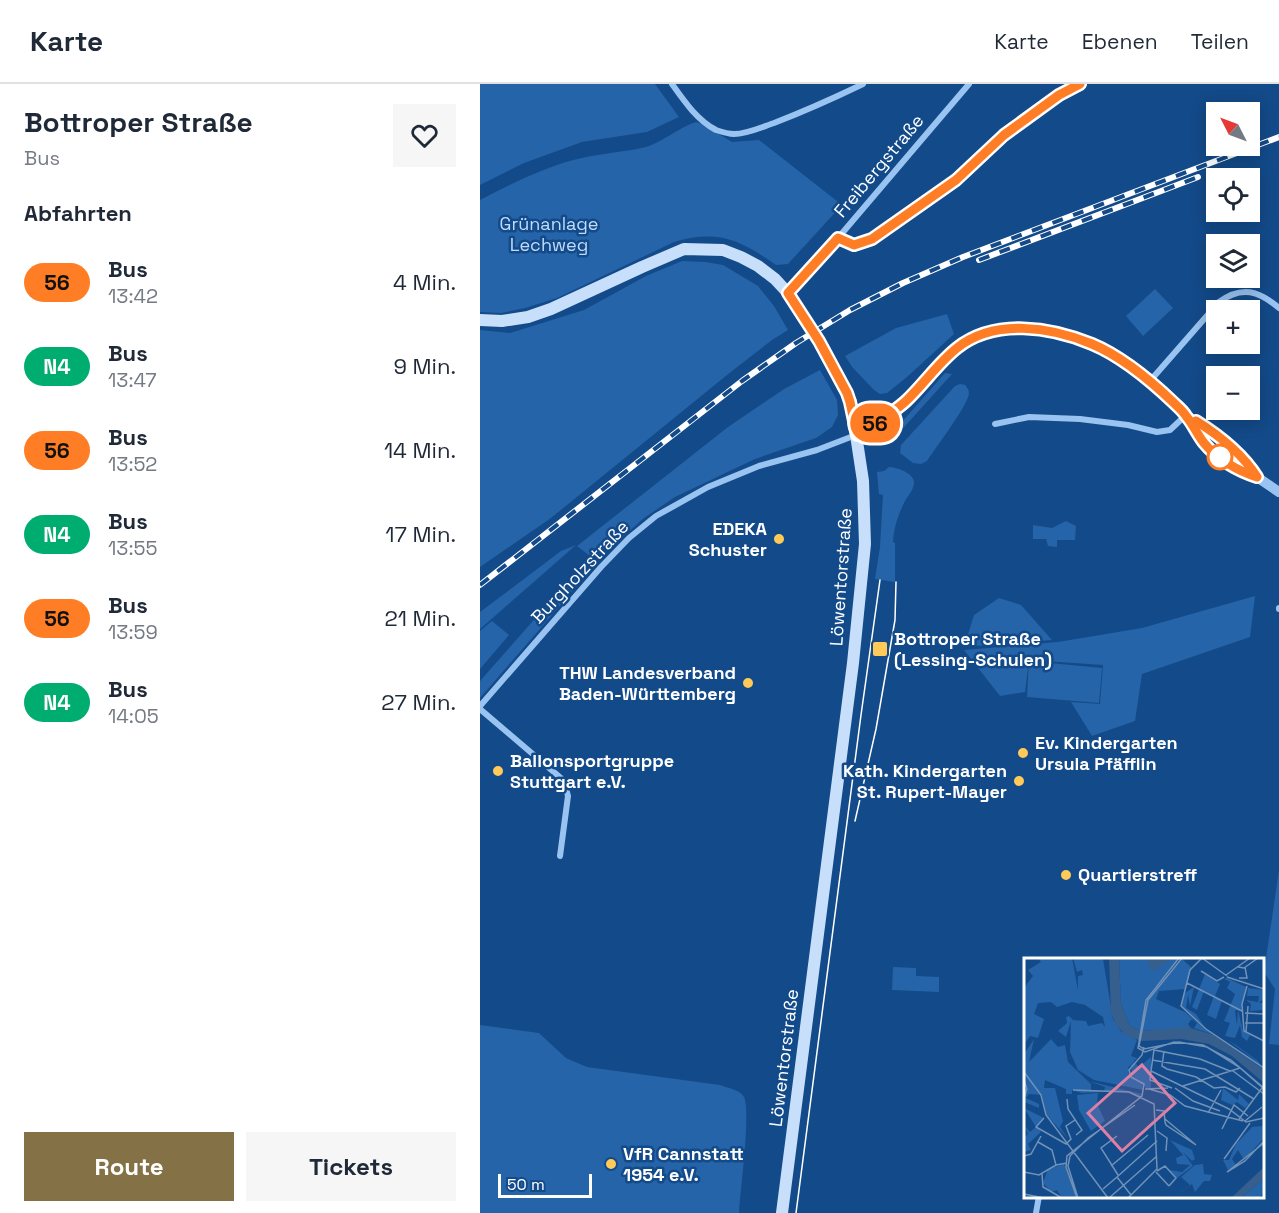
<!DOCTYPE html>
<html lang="de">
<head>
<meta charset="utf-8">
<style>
  :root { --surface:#fff; --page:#f6f6f7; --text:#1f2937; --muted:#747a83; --line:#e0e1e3; --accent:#847146 }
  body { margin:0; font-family:"Space Grotesk",sans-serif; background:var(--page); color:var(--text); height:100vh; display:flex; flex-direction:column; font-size:22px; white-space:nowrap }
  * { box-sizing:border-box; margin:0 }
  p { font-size:20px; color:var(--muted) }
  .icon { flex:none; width:33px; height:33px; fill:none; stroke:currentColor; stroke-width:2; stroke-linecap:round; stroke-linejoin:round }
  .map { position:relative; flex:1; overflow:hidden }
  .panel { display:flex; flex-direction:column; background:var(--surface); width:480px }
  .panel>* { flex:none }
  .badge { padding:0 12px; border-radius:20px; font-size:21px; line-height:39px }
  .needle { width:39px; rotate:312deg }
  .buttons { position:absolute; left:726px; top:18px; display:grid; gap:12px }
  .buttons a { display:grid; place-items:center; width:54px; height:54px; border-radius:0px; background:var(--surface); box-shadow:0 3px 15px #0003; font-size:30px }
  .scale { position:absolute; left:18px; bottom:15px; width:94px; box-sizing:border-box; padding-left:6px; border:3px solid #fff; border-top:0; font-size:16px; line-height:21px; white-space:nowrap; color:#fff; -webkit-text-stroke:4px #134a89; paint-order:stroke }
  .map>.badge { position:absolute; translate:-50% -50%; box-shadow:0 0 0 3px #fff }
  h2 { padding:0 24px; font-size:22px; line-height:54px }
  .round { display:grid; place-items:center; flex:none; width:63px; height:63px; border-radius:0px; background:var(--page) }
  .headline { display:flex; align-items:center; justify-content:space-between; height:102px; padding:0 24px }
  h1 { font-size:28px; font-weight:700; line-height:45px }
  .action { display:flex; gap:12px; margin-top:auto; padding:12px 24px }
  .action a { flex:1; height:69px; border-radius:0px; background:var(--accent); color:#fff; font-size:24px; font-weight:700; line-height:69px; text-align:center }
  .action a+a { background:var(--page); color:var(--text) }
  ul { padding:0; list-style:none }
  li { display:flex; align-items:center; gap:18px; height:84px; padding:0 24px }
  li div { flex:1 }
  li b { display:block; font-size:22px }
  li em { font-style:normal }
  li .badge { min-width:66px; font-weight:700; text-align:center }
  header { display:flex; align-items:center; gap:36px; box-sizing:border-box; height:84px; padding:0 30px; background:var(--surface); border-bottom:2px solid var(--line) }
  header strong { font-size:28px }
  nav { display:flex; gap:33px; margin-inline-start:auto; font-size:21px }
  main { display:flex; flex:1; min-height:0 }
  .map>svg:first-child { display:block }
  .green { fill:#2564a8 }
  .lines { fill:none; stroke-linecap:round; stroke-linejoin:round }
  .minor { stroke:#99c3f0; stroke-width:6 }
  .tertiary { stroke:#99c3f0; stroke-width:10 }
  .secondary { stroke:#c7dffb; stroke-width:12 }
  .tram { stroke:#fff; stroke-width:1.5 }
  .rail-casing { stroke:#fff; stroke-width:6 }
  .rail { stroke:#134a89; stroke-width:4; stroke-dasharray:11; stroke-linecap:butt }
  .line-casing { stroke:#fff; stroke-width:14 }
  .line { stroke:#ff7d24; stroke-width:9 }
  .stop-dot { fill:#fff; stroke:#ff7d24; stroke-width:3 }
  .poi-dot { fill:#ffca58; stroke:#134a89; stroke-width:2 }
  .labels { text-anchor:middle; stroke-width:5; stroke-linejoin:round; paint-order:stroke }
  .street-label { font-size:18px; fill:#fff; stroke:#134a89 }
  .park-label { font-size:18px; fill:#bfdcfc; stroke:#134a89 }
  .poi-label { font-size:18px; font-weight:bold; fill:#fff; stroke:#134a89; text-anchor:start }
  .inset-road { fill:none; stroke:#7192b8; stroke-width:1.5 }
  .view { fill:#dd80a5; fill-opacity:0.15; stroke:#dd80a5; stroke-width:3 }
  .inset-edge { fill:none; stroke:#fff; stroke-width:3 }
</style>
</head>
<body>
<header>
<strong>Karte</strong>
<nav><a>Karte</a><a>Ebenen</a><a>Teilen</a></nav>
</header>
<main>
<section class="panel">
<div class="headline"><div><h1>Bottroper Straße</h1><p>Bus</p></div><a class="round"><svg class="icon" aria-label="heart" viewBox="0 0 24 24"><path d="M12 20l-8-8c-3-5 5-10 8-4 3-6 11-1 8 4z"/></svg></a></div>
<h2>Abfahrten</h2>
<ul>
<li><span class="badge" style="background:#ff7d24;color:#111">56</span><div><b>Bus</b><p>13:42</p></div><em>4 Min.</em></li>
<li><span class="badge" style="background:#00ad70;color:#fff">N4</span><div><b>Bus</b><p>13:47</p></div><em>9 Min.</em></li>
<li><span class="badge" style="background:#ff7d24;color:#111">56</span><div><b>Bus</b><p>13:52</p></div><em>14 Min.</em></li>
<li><span class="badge" style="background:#00ad70;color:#fff">N4</span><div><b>Bus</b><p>13:55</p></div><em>17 Min.</em></li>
<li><span class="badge" style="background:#ff7d24;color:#111">56</span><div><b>Bus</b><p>13:59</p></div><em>21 Min.</em></li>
<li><span class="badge" style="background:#00ad70;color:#fff">N4</span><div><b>Bus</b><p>14:05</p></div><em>27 Min.</em></li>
</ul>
<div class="action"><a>Route</a><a>Tickets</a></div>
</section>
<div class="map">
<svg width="799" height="1129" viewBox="0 0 799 1129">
  <rect width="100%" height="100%" fill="#134a89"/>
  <g class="green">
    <path d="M0,0H175L199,33L167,48L102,58L44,79L0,101Z"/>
    <path d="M216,38L222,40L252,58L279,56L362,121L308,180L296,181C260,156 239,145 194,158L77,214L45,224L21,229L0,228V116C33,99 66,82 102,74C123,69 145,68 166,63C184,57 198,44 216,38Z"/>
    <path d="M202,177L226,178L243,181L278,202L294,222L308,246L292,256L247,291L71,434L0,483V246L30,249L104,226L166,192Z"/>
    <path d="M675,205L693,224L663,252L646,232Z"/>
    <path d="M467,230L474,250L427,293L407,309L400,310L394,306L373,284L365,272L416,244Z"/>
    <path d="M340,286L357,316L358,331L352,343L336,354L275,375L195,413L164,434L117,476L118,478L0,614V597L110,472L97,462L248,343L304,305Z"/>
    <path d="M465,289L472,290L417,351L415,352L413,351V348Z"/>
    <path d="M480,300L485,301C488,305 489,306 489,310C486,324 456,363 447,377L441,380L433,379L420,369L421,361L475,302Z"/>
    <path d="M409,383C417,383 436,390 434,400C433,406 428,412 425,417C418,431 414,443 413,458L415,459V498L395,495L400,463L403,411L399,410L397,388L404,387Z"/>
    <path d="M586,437L596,442L595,456H577V463L568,462L566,455H553V441L572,444Z"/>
    <path d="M96,461L0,545V528L81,467Z"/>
    <path d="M775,512L770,553L662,590L655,637L612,652L591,618L620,620L623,581L549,576L545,608L520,612L484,566L578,558L662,544Z"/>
    <path d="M519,514L541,521L572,556L484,563L494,531Z"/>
    <path d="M12,537L29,551L0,585V547Z"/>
    <path d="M549,577L622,584L619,619L547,613Z"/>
    <path d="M799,786V961L789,960L795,905L784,888Z"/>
    <path d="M413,883L436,884V892L459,893V908L412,906Z"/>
    <path d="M0,941L59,949L86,974L107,983L240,1001C247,1004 261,1006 264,1013C271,1027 260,1109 259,1129H0Z"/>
  </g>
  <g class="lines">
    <g class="minor">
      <path d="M192,0C204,17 217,36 236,46C242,48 249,50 254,50C267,50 282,43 294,39C325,27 354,14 383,0"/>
      <path d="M358,154L373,161L391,155L476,96L524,51L579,11L601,0"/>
      <path d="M308,209L358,154L489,0"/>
      <path d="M670,297L739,218C762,201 779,207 799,224"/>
      <path d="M515,340L549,333L600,335L648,341L677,348L690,346L706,331"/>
      <path d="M799,525V524"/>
      <path d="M0,622L121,483L149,454L176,432L228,403L279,382L337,366L376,351"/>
      <path d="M0,625L82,695L85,701L88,712L80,772"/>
      <path d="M556,1129L559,1112"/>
    </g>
    <g class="tertiary">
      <path d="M708,334L723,357L741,374L761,388L777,393L799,408"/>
      <path d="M377,351C393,340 411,330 426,317C449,296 466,265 496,253C544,231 610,254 651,282C666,293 679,305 693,318C697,322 701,327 706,331C715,338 726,344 736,350C752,362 767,376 777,393"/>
    </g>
    <path class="secondary" d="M0,236L22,237L48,233L71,225L162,183L204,165L243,166L261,173L278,182L295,195L308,209L339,257L371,318L383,397L385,460L373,579L302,1129"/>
    <g class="tram">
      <path d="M375,737L396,645L415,536L416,498"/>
      <path d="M316,1129L381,631L400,496"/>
    </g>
    <g class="rail-casing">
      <g id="rail">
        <path d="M499,176L718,93"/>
        <path d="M0,501L262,297L316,259L370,226L423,199L483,173L799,53"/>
      </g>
    </g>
    <use href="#rail" class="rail"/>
  </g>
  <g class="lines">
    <g class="line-casing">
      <path id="line" d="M600,0L579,11L524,51L476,96L392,155L374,161L358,154L308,209L339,257L367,309L370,318L377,351C393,340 412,330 426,317C444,300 458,279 477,264C515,234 571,243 612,260C643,273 670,296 694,319C698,323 703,327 706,332C713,340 717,350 724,359C737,375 758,387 777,393C762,369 740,352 716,337"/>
    </g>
    <use href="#line" class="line"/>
  </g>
  <circle class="stop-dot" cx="740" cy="373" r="12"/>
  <g class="poi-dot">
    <circle cx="299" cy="455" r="6"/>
    <rect x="392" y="557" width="16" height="16" rx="3"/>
    <circle cx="268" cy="599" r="6"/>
    <circle cx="543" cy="669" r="6"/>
    <circle cx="18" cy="687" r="6"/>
    <circle cx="539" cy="697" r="6"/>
    <circle cx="586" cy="791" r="6"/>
    <circle cx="131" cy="1080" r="6"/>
  </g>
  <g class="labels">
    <g class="street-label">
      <text transform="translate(399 82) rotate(-50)" y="6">Freibergstraße</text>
      <text transform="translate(100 488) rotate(-47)" y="6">Burgholzstraße</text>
      <text transform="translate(361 493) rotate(-86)" y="6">Löwentorstraße</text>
      <text transform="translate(304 974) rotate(-83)" y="6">Löwentorstraße</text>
    </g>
    <g class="park-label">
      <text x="69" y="146">Grünanlage<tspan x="69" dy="21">Lechweg</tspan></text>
    </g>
    <g class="poi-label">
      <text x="287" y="451" text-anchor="end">EDEKA<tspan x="287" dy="21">Schuster</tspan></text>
      <text x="414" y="561">Bottroper Straße<tspan x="414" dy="21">(Lessing-Schulen)</tspan></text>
      <text x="256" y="595" text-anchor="end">THW Landesverband<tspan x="256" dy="21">Baden-Württemberg</tspan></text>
      <text x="555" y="665">Ev. Kindergarten<tspan x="555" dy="21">Ursula Pfäfflin</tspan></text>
      <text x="30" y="683">Ballonsportgruppe<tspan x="30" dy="21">Stuttgart e.V.</tspan></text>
      <text x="527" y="693" text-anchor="end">Kath. Kindergarten<tspan x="527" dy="21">St. Rupert-Mayer</tspan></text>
      <text x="598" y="797">Quartierstreff</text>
      <text x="143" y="1076">VfR Cannstatt<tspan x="143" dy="21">1954 e.V.</tspan></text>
    </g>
  </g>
  <g transform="translate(544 874)">
    <rect width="240" height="240" fill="#134a89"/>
    <path d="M14,0H48L54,32V18L59,17L58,12L53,14L49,0L79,1L89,61L97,73L113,82L107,98L113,100L104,110L105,117L118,124L119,132L70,122L54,112L46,94L47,63L42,79L34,73L43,65L42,59L45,58L49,62L62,63L64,68L78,65L81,69L79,59L61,47L48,44L33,49L27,44L14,45L10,56L20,61L14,80L6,78L0,87V30L9,18L4,12L17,4ZM95,0H155L123,39L158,1L167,9L161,35L170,29L166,48L164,37L162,50L172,56L179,67L157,48L161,31L135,33L132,41L161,54L181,71L235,105L205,83L212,87L234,103L240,112L190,77L170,70L173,65L168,61L164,66L167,70L117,73L106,68L97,46ZM181,16L196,26L191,38L198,42L192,61L183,57L190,38L180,33L173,52L168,49ZM203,20L222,29L217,53L212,52L211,53L213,67L214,52L219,73L226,77L223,83L218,79L216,67L211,80L201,78L206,65L200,63L211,36L203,30L206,24L200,21ZM224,30L240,32V40L235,45H240V52L226,53L227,46L222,42L234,44L235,38H223ZM10,81L5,104L27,81L34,89L41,87L44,104L67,126V133H80L81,129L64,123L118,136L116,139L100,133L58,135L48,132V136H42V131L21,122L20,130H31L39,163L36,169L44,181L22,156L18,137L5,136L2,140L15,146V150L0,144V96ZM127,99V130H122L108,118L107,107L110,104L115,109ZM199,130L214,142L215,136L225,146L221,150L213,144L208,147L197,142ZM74,135L73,146L81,163L67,173L55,152L53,137ZM0,150L20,160L13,169L17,174L4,186L7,192L0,194V179L4,176L0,167L6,174L12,169ZM239,168L240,180L220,202L214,192L208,201L212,207L204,212L199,202H205L212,186L228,169ZM146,182L168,192L171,201L168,203L159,194L169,208L153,220L145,212L158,214L166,207L153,206L152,200L159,197ZM40,206L51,233V240H38L33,232L27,234L19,225L24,211ZM179,206L180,216L188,217L186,223H180L171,234L168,226L149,240L166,227L157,219L171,207ZM240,221V235L235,240H216Z" fill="#2564a8"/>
    <path d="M85,0H95L97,46L106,68L117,73L163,69L190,77L240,112V125L208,98L185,86L157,81L118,83L103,78L92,67L87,54ZM124,0H150L131,12L125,10ZM240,209V221L216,240H207Z" fill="#375f8e"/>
    <path class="inset-road" d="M155,0L122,42L114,90L121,94L150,84L179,87L207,102L240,130M158,0L124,42L115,88L120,91L155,84L183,89L215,109L240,131M178,0L166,12L157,48L182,71L240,110M178,0L203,18M214,9L220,10L234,0M177,13L193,23L200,19M202,17L226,0M203,19L240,31M215,20H223L221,9M163,25L218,53M223,28L218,46L220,73L240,83M221,55L240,56M221,65H240M222,74L224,48M140,93L138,108L143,111L172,119L190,130L201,129L212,134L216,130M128,102L181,111L230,141M127,113L205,151L222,164L240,160M127,113L130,92L176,101L206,113M127,113L126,122L148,130M209,113L240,136M0,114L17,137L22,157L84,240M0,122L3,131L0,140M159,128L216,110M151,130L169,143L196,153M121,131L144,130M125,131L146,137L161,148L219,163M49,132L105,134L130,146L133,211L104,240M43,141L44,151L58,172L52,177M132,152L140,153L141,164L142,167L172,187L141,161M184,155L197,132M20,160L12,169L42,186L47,181L42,168L51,162M215,161L238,130M221,163L238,149M198,171L210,147L224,158M133,173L143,180L142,193M93,178L77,190L94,217M14,184L28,192L32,207M0,198L7,196L17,178M200,201L226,165M87,208L124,177M133,213L141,208L152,220L145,228M0,214L15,217L32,207L43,205M132,214L145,228M203,214L221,203L240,183M203,214L240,185M18,216L19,229L38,240M93,219L133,183M93,219L107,237M79,231L93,219M0,236L20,240M53,240L42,209L43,198L118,138L120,126L107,119L105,112L118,97L120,89M54,240L44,208L46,198L64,180L111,147M85,240L133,198"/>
    <path class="view" d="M118,107L151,145L98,193L64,155Z"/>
    <rect width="240" height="240" class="inset-edge"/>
  </g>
</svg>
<div class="buttons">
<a><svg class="needle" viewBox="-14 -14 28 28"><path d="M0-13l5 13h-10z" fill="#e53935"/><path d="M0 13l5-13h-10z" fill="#747a83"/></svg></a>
<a><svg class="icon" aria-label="locate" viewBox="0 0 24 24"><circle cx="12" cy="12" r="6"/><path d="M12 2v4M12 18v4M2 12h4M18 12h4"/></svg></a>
<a><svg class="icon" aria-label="layers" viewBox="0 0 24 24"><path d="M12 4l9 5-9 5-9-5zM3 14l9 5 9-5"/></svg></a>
<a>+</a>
<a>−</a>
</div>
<div class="scale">50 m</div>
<b class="badge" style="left:395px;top:339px;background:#ff7d24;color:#111">56</b>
</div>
</main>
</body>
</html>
